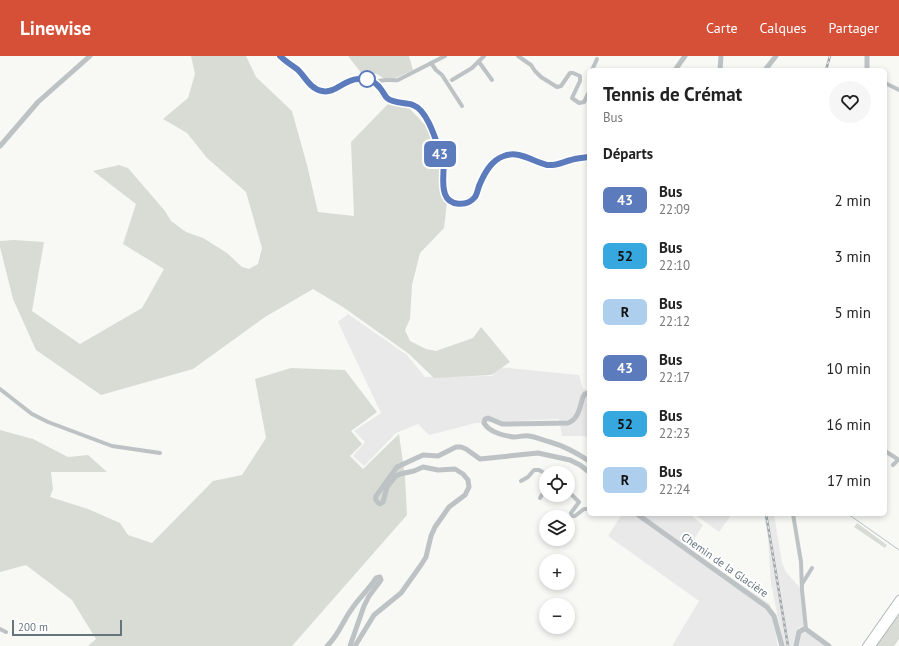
<!DOCTYPE html>
<html lang="fr">
<head>
<meta charset="utf-8">
<style>
  :root { --surface:#fff; --page:#f6f6f6; --text:#222; --muted:#767676; --accent:#d64f37 }
  body { margin:0; font-family:"PT Sans",sans-serif; background:var(--page); color:var(--text); height:100vh; display:flex; flex-direction:column; font-size:15px; white-space:nowrap }
  * { box-sizing:border-box; margin:0 }
  p { font-size:13px; color:var(--muted) }
  .icon { flex:none; width:22px; height:22px; fill:none; stroke:currentColor; stroke-width:2; stroke-linecap:round; stroke-linejoin:round }
  .map { position:relative; flex:1; overflow:hidden }
  .details { position:absolute; left:587px; top:12px; width:300px; height:448px; display:flex; flex-direction:column; background:var(--surface); border-radius:6px; box-shadow:0 2px 6px #0003 }
  .details>* { flex:none }
  .badge { padding:0 8px; border-radius:6px; font-size:14px; line-height:26px }
  .fabs { position:absolute; left:539px; top:410px; display:grid; gap:8px }
  .fabs a { display:grid; place-items:center; width:36px; height:36px; border-radius:50%; background:var(--surface); box-shadow:0 2px 6px #0003; font-size:20px }
  .scale { position:absolute; left:12px; bottom:10px; width:110px; box-sizing:border-box; padding-left:4px; border:2px solid #65757e; border-top:0; font-size:11px; line-height:14px; white-space:nowrap; color:#65757e; -webkit-text-stroke:3px #fff; paint-order:stroke }
  .map>.badge { position:absolute; translate:-50% -50%; box-shadow:0 0 0 2px #fff }
  h2 { padding:0 16px; font-size:15px; line-height:36px }
  .round { display:grid; place-items:center; flex:none; width:42px; height:42px; border-radius:21px; background:var(--page) }
  .overview { display:flex; align-items:center; justify-content:space-between; height:68px; padding:0 16px }
  h1 { font-size:19px; font-weight:800; line-height:30px }
  ul { padding:0; list-style:none }
  li { display:flex; align-items:center; gap:12px; height:56px; padding:0 16px }
  li div { flex:1 }
  li b { display:block; font-size:15px }
  li em { font-style:normal }
  li .badge { min-width:44px; font-weight:700; text-align:center }
  header { display:flex; align-items:center; gap:24px; box-sizing:border-box; height:56px; padding:0 20px; background:var(--accent); color:#fff }
  header strong { font-size:19px }
  nav { display:flex; gap:22px; margin-inline-start:auto; font-size:14px }
  .map>svg:first-child { display:block }
  .built { fill:#e9e9e9 }
  .green { fill:#d8dcd5 }
  .lines { fill:none; stroke-linecap:round; stroke-linejoin:round }
  .stream { stroke:#b6c3c6; stroke-width:1 }
  .primary-casing { stroke:#b1b7ba; stroke-width:8 }
  .minor { stroke:#bdc2c5; stroke-width:4 }
  .tertiary { stroke:#bdc2c5; stroke-width:5 }
  .primary { stroke:#fff; stroke-width:6 }
  .rail-casing { stroke:#9fa7ab; stroke-width:2.5 }
  .rail { stroke:#fff; stroke-width:1; stroke-dasharray:3; stroke-linecap:butt }
  .line-casing { stroke:#fff; stroke-width:9 }
  .line { stroke:#5b7bbc; stroke-width:6 }
  .stop-dot { fill:#fff; stroke:#5b7bbc; stroke-width:2 }
  .labels { text-anchor:middle; stroke-width:4; stroke-linejoin:round; paint-order:stroke }
  .street-label { font-size:11px; fill:#65757e; stroke:#fff }
</style>
</head>
<body>
<header>
<strong>Linewise</strong>
<nav><a>Carte</a><a>Calques</a><a>Partager</a></nav>
</header>
<div class="map">
<svg width="899" height="590" viewBox="0 0 899 590">
  <rect width="100%" height="100%" fill="#f8f8f5"/>
  <g class="built">
    <path d="M348,258L407,299L425,321L492,320L497,311L579,319L583,333L589,334V383L585,380H562L559,363L476,367L429,379L418,368L396,377L364,410L353,400L365,386L354,375L381,357L338,266Z"/>
    <path d="M622,458H689L703,469L688,493L770,548L778,590H672L699,545L608,480Z"/>
    <path d="M699,458H732L719,476L697,460Z"/>
    <path d="M764,458H774L782,507L786,516L800,532L805,570L800,571L798,573L794,590H784L771,528L768,483Z"/>
    <path d="M803,576H806L825,590H799L800,579Z"/>
  </g>
  <g class="green">
    <path d="M191,0H246L256,21L292,55L307,109L318,156L354,160L351,86L389,47L409,52L426,70L442,110L441,132L447,146L444,172L420,197L412,229L410,263L405,274L410,285L426,293L436,295L473,282L481,271L510,306L491,319L434,322L409,298L343,251L313,233L265,261L193,313L101,339L36,294L13,243L0,191V185L14,184L44,186L32,255L80,288L142,252L164,213L123,188L136,148L93,115L119,109L128,112L165,155L171,165L186,176L203,182L227,197L242,211L249,213L258,208L262,192L246,136L207,102L187,77L163,63L188,42L195,18Z"/>
    <path d="M348,0H409L413,14L398,21L393,23H385L377,18H362Z"/>
    <path d="M291,312L345,314L377,356L351,375L362,388L350,400L363,413L399,378L405,421L407,459L292,590H88L96,583L72,544L26,509L0,516V374L33,383L68,401L88,399L107,416H51L53,433L50,441L88,453L120,467L128,479L152,487L213,425L242,419L266,382L255,323Z"/>
    <path d="M857,467L887,489L885,492L854,471Z"/>
    <path d="M899,559V583L894,590H876Z"/>
  </g>
  <g class="lines">
    <path class="stream" d="M848,458L899,494"/>
    <g class="primary-casing">
      <g id="primary">
        <path d="M866,590L899,543"/>
        <path d="M872,590L899,552"/>
      </g>
    </g>
    <g class="minor">
      <path d="M518,0L531,9L535,15L541,21L557,31L561,30L570,17H573L580,20V25L572,42L579,47L584,46L589,36"/>
      <path d="M479,6L492,24"/>
      <path d="M431,7L436,14L442,19L462,50"/>
      <path d="M592,14L597,3"/>
      <path d="M452,24L472,12L484,0"/>
      <path d="M375,27C382,22 390,25 398,24L445,0"/>
      <path d="M885,27L899,34"/>
      <path d="M0,333L32,358L48,366L112,390L160,397"/>
      <path d="M885,395L899,404"/>
      <path d="M893,409L898,404"/>
      <path d="M521,425L528,421L534,414H539L546,418"/>
      <path d="M568,435L579,446L571,457L572,460H575L584,453H589"/>
      <path d="M540,442L546,432"/>
      <path d="M793,458L801,506L802,534L806,573"/>
      <path d="M802,528L812,512"/>
      <path d="M0,573L6,576"/>
    </g>
    <g class="tertiary">
      <path d="M280,0C285,5 291,9 297,13C305,20 310,33 322,35C336,38 345,23 358,23C366,22 375,25 380,32C383,35 384,39 387,42C395,48 405,46 413,49C429,55 437,89 443,104C445,115 441,127 445,138C449,150 467,151 475,141C477,138 478,133 479,130C484,118 491,104 504,100C521,93 534,109 550,109C557,110 564,106 571,104C577,102 583,102 589,101"/>
      <path d="M867,0V14"/>
      <path d="M675,14L685,0"/>
      <path d="M720,14L721,0"/>
      <path d="M765,14L776,0"/>
      <path d="M0,90L38,46L90,0"/>
      <path d="M589,337L585,338L583,341C580,350 579,363 568,367L502,368L488,362L485,363L484,367C489,376 504,380 514,381C519,381 524,379 529,380C536,381 543,384 550,386C564,390 577,397 589,405"/>
      <path d="M637,458L767,551L774,560L782,590"/>
      <path d="M327,590C338,580 343,565 351,554C359,542 369,533 376,522L380,521L381,524L369,540L364,550L350,590"/>
      <path d="M355,590L374,559L401,537L421,509L426,501L431,480L435,471L449,451L465,439L469,431L468,424L463,418L455,413L438,414L423,411L414,415L400,418L396,420L387,431L383,446L380,448C377,447 375,443 376,440L397,411L423,399L438,400L456,391H461L466,393L480,403L538,397L570,404L580,409L589,416"/>
      <path d="M796,590L799,576L804,573L807,574L829,590"/>
    </g>
    <use href="#primary" class="primary"/>
    <g class="rail-casing">
      <g id="rail">
        <path d="M826,14L830,0"/>
        <path d="M766,458L788,590"/>
      </g>
    </g>
    <use href="#rail" class="rail"/>
  </g>
  <g class="lines">
    <g class="line-casing">
      <path id="line" d="M280,0C285,5 291,9 297,13C305,20 310,33 322,35C335,38 345,23 358,23C366,22 375,25 380,32C383,35 384,39 387,42C394,48 405,46 413,49C429,55 437,89 443,104C445,115 441,127 445,138C449,150 467,151 475,141C477,138 478,133 479,130C484,118 491,104 504,100C519,94 533,106 547,109C556,110 563,106 571,104C577,102 583,102 589,101"/>
    </g>
    <use href="#line" class="line"/>
  </g>
  <circle class="stop-dot" cx="367" cy="23" r="8"/>
  <g class="labels">
    <g class="street-label">
      <text transform="translate(725 509) rotate(35)" y="4">Chemin de la Glacière</text>
    </g>
  </g>
</svg>
<div class="fabs">
<a><svg class="icon" aria-label="locate" viewBox="0 0 24 24"><circle cx="12" cy="12" r="6"/><path d="M12 2v4M12 18v4M2 12h4M18 12h4"/></svg></a>
<a><svg class="icon" aria-label="layers" viewBox="0 0 24 24"><path d="M12 4l9 5-9 5-9-5zM3 14l9 5 9-5"/></svg></a>
<a>+</a>
<a>−</a>
</div>
<div class="scale">200 m</div>
<b class="badge" style="left:440px;top:98px;background:#5b7bbc;color:#fff">43</b>
<section class="details">
<div class="overview"><div><h1>Tennis de Crémat</h1><p>Bus</p></div><a class="round"><svg class="icon" aria-label="heart" viewBox="0 0 24 24"><path d="M12 20l-8-8c-3-5 5-10 8-4 3-6 11-1 8 4z"/></svg></a></div>
<h2>Départs</h2>
<ul>
<li><span class="badge" style="background:#5b7bbc;color:#fff">43</span><div><b>Bus</b><p>22:09</p></div><em>2 min</em></li>
<li><span class="badge" style="background:#36a8df;color:#111">52</span><div><b>Bus</b><p>22:10</p></div><em>3 min</em></li>
<li><span class="badge" style="background:#adceed;color:#111">R</span><div><b>Bus</b><p>22:12</p></div><em>5 min</em></li>
<li><span class="badge" style="background:#5b7bbc;color:#fff">43</span><div><b>Bus</b><p>22:17</p></div><em>10 min</em></li>
<li><span class="badge" style="background:#36a8df;color:#111">52</span><div><b>Bus</b><p>22:23</p></div><em>16 min</em></li>
<li><span class="badge" style="background:#adceed;color:#111">R</span><div><b>Bus</b><p>22:24</p></div><em>17 min</em></li>
</ul>
</section>
</div>
</body>
</html>
